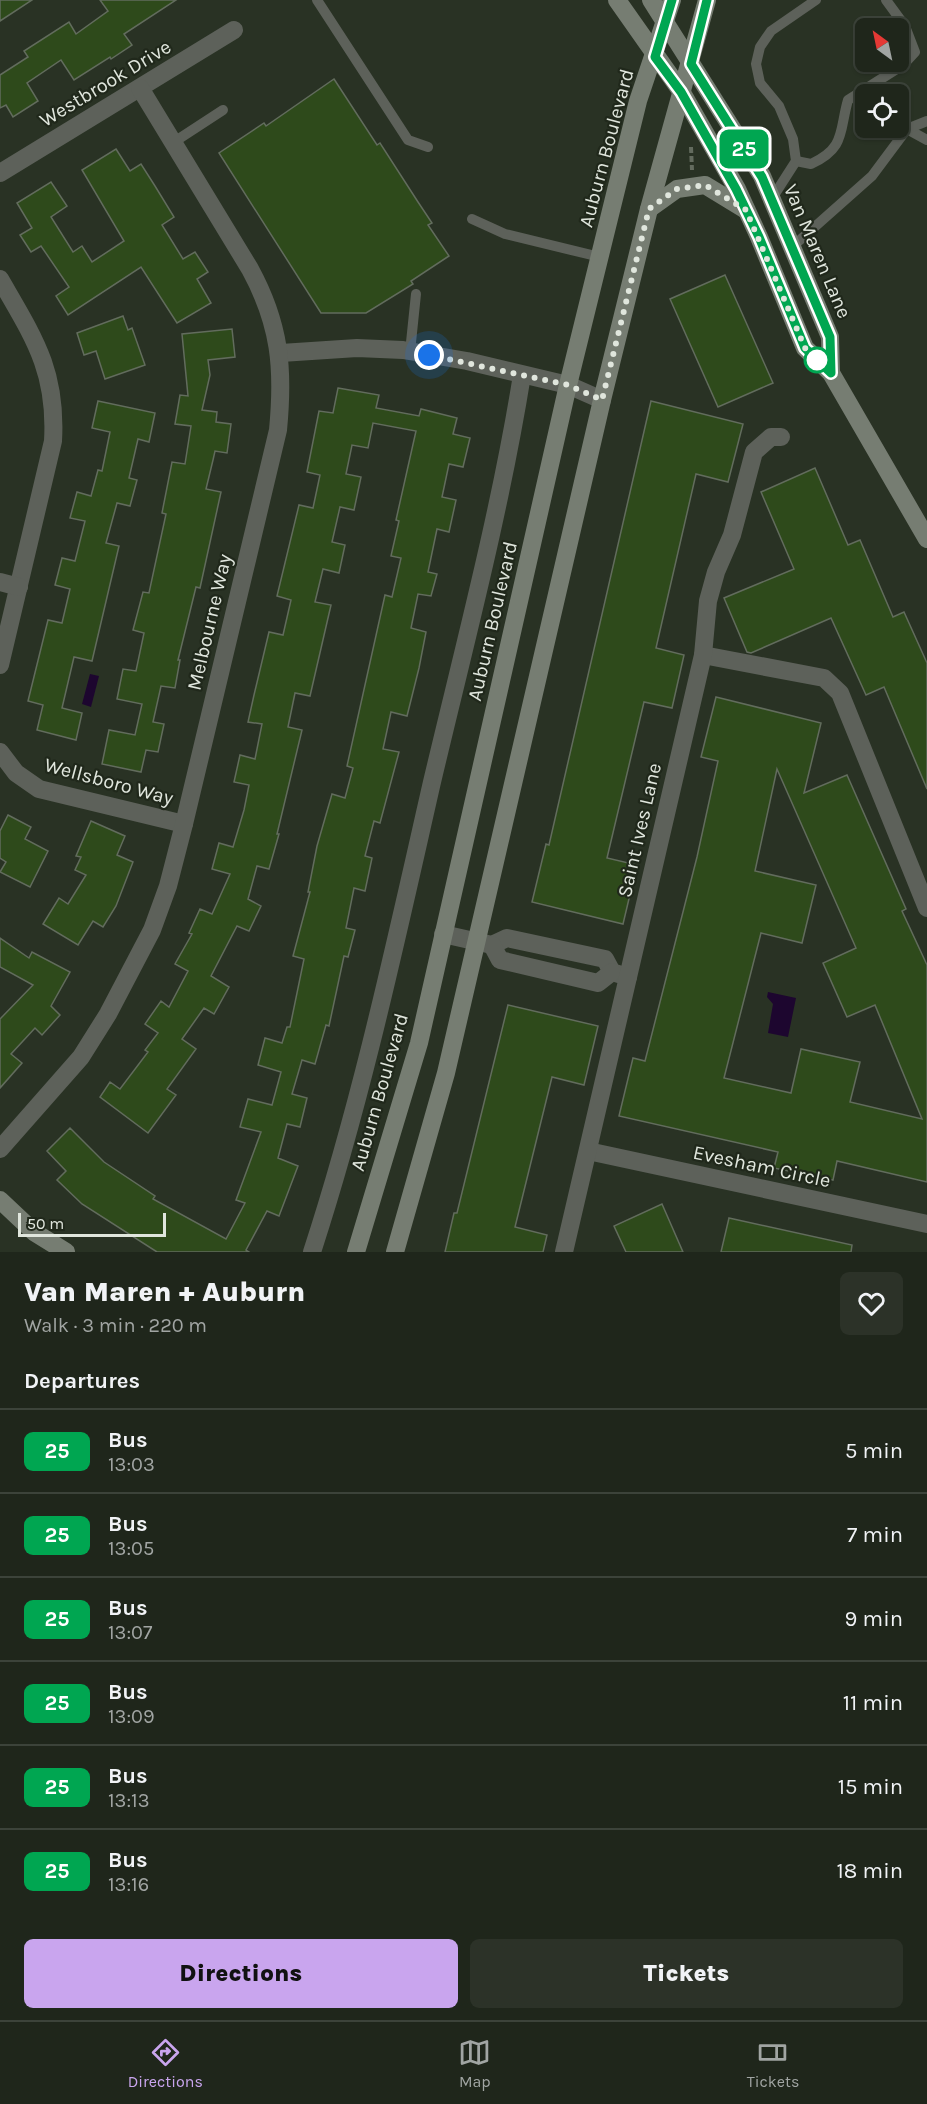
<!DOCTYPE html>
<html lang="en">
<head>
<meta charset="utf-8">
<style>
  :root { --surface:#1f261b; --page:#2c3228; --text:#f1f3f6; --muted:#a1a5a3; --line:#3c433a; --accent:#c9a5ee }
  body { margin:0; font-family:Karla,sans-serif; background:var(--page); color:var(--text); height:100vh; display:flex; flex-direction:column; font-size:22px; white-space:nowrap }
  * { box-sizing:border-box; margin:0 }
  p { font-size:20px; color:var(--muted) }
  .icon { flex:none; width:33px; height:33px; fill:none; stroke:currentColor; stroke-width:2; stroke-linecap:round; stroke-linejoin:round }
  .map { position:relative; height:1252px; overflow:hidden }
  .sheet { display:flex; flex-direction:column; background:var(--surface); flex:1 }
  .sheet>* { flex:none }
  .badge { padding:0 12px; border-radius:9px; font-size:21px; line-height:39px }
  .needle { width:39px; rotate:327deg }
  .tools { position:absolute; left:855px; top:18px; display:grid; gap:12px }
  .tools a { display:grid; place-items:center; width:54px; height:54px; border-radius:9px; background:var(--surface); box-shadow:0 2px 4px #0004,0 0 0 2px var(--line); font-size:30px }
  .scale { position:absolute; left:18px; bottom:15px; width:148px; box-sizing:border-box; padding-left:6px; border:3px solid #e0e6dd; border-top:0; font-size:16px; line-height:21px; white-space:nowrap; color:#e0e6dd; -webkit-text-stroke:4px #20281b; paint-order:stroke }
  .you { position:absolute; width:30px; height:30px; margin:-15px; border:4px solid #fff; border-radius:50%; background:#1a73e8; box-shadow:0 0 0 9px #1a73e833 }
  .map>.badge { position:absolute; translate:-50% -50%; box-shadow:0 0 0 3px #fff }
  h2 { padding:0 24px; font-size:22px; line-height:54px }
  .round { display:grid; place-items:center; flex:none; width:63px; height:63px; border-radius:9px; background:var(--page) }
  .headline { display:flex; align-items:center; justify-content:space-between; height:102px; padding:0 24px }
  h1 { font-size:28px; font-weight:800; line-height:45px }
  .cta { display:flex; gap:12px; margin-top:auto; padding:12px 24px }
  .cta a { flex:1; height:69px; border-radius:9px; background:var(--accent); color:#111; font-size:24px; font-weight:800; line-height:69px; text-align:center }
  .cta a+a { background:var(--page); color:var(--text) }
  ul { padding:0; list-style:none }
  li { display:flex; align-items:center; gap:18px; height:84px; padding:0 24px; border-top:2px solid var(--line) }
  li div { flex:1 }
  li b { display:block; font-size:22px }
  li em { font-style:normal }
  li .badge { min-width:66px; font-weight:700; text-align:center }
  .tabs { display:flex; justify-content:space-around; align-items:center; height:84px; border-top:2px solid var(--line); background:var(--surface); font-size:16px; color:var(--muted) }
  .tabs a { display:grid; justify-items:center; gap:3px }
  .tabs .on { color:var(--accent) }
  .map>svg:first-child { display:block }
  .water { fill:#1d062f }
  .building { fill:#2e4a1b; stroke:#626c5d; stroke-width:1.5; fill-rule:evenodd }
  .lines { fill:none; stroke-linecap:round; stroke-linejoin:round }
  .path { stroke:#636b5e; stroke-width:4; stroke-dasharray:6 3; stroke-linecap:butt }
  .lane { stroke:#5d615a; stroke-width:10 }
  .street { stroke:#5d615a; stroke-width:18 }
  .secondary { stroke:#767d72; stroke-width:18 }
  .line-casing { stroke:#fff; stroke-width:14 }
  .line { stroke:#00a651; stroke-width:9 }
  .walk { stroke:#e0e6dd; stroke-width:6; stroke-dasharray:0 10.8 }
  .stop-dot { fill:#fff; stroke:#00a651; stroke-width:3 }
  .labels { text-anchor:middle; stroke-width:4.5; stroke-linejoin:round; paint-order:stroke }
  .street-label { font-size:20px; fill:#e0e6dd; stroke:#20281b }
</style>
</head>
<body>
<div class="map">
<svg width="927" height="1252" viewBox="0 0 927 1252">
  <rect width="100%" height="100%" fill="#293224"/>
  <g class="water">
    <path d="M90,674L99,676L91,707L82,704Z"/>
    <path d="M768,992L796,998L788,1037L768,1033L773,1004L767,997Z"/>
  </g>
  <g class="building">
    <path d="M0,0H32L0,21Z"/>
    <path d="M100,0H176L124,34L132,45L111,59L110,57L74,80L61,60L27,83L38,101L13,117L6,105L0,108V75L28,57L24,51L69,22L76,34L108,11Z"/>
    <path d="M334,79L377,145L380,143L418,202L432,223L428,225L449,256L411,281L413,284L366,313H321L219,153L264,123L266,126Z"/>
    <path d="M116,149L130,171L141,164L155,186L174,217L162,225L183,259L195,252L208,272L197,279L211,303L177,323L141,267L68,315L56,296L69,287L41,246L31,252L20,235L32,228L17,203L51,182L67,206L51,217L73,252L82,246L92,262L124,241L82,170Z"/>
    <path d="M725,275L773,383L718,407L670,299Z"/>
    <path d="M123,316L128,330L132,328L145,365L105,379L96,351L84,355L77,333Z"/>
    <path d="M232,329L235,357L208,360L210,375L202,410L217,412L216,422L231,424L227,453L215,451L213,460L206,489L221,492L200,588L196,587L178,660H180L175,688L161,686L153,722L164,724L158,752L146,750L141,772L102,764L109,730L135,735L142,704L117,699L123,669L136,671L144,633L133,630L143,592L149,593L166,514L162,513L172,462L185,464L191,426L175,424L180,395L188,396L182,334Z"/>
    <path d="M338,388L379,395L376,408L419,416L421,409L457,418L453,434L470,438L463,467L449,464L442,497L456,500L449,532L437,529L428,572L437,574L431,596L418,594L411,628L426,632L419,668L407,716L391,712L383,749L399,752L380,823L374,821L365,856L372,858L365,891L354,888L346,928L355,930L348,957L344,956L329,1026L326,1025L315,1064L302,1060L292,1094L307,1098L300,1127L287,1124L278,1158L298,1166L279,1216L267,1211L246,1250L249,1252H157L82,1204L57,1180L66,1171L47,1151L70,1128L104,1162L155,1196L153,1199L226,1239L245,1203L236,1200L261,1132L240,1127L248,1099L272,1105L281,1072L258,1065L265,1038L282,1043L287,1027H290L304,959L293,956L310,892H308L317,846L332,794L345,798L353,768L347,766L385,595L392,597L401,558L391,556L399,521L396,520L416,431L373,423L368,448L352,445L346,474L361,477L354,510L340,507L332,542L345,545L339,573L323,569L315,602L331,605L310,696L295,693L288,727L302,730L277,834H279L269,869L257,866L248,899L261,906L249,931L237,926L211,976L229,987L214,1014L204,1008L182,1039L196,1049L167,1089L176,1095L148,1133L100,1097L110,1082L120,1089L148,1052L145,1050L158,1033L145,1024L161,1001L169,1007L188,971L175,964L192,934L189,933L200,909L212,914L230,874L212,869L219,843L233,847L244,810L249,785L234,782L240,755L255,759L262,724L248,722L254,695L269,632L283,635L291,600L277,596L299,505L313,508L320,475L307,472L319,411L333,413Z"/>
    <path d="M98,401L155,413L149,442L138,439L129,478L137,480L130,506L117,503L106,543L119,546L92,661L74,657L62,708L82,713L76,740L37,730L43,705L28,701L48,620L62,623L70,589L55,585L62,558L75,561L85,521L70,518L77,492L91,496L98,470L102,471L110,432L92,428Z"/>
    <path d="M651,401L743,424L728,482L696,474L656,648L684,655L672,708L644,702L607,858L637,865L623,924L532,902L546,844L549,845Z"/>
    <path d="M815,468L848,545L860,540L893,617L904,612L927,663V789L884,687L866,695L831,618L751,653L747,652L724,598L794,569L761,492Z"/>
    <path d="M716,697L821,723L804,793L847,775L906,909L902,911L927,965V1182L837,1161L833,1180L774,1168L778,1152L619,1116L633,1058L645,1061L697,857L718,761L701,757ZM777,769L856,948L823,963L847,1017L875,1005L922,1119L850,1102L860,1062L801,1049L791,1093L724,1078L761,933L802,943L816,885L755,871Z"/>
    <path d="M8,815L31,827L25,839L48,851L30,887L0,872L6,862L0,858V831Z"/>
    <path d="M91,821L125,836L117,855L133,862L116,906L103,927L93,921L78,945L43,924L59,898L68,904L86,875L75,870L81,857L76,856Z"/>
    <path d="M0,938L29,958L32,952L70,972L51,1006L60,1015L42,1035L35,1028L11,1054L22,1063L0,1088V1019L33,985L0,967Z"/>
    <path d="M508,1005L598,1026L584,1085L552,1077L515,1227L547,1235L543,1252H445L454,1213H457Z"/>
    <path d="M662,1204L683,1252H626L614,1226Z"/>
    <path d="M729,1218L852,1245L851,1252H721Z"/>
  </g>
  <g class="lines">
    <path class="path" d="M691,147L692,170"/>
    <g class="lane">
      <path d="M317,0L408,140L428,147"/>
      <path d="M907,129L927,140"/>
      <path d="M174,142L223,110"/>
      <path d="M796,161L811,164C846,148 839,131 848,100L903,65L915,52L905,26L886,0"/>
      <path d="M771,200L796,161L793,139L779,106L760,83L756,64L760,47L771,31L816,0"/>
      <path d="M472,219L505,234L600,257"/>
      <path d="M792,247L872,176L907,129L927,121"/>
      <path d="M410,352L416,294"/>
    </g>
    <g class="street">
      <path d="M0,173L234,30"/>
      <path d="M0,279C34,338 57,371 53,441L0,665"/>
      <path d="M281,353L357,348L403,350L467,361L568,385L602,400"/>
      <path d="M0,582L19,587"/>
      <path d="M703,655L824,678L840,693L927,908"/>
      <path d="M0,752L16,773L39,789L184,824"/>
      <path d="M443,934L492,945L507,938L605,959L612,972L628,977"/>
      <path d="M492,945L500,960L598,983L612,972"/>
      <path d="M0,1149L81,1057L108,1014L152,930L168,886L184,824L278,430C284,368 280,324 250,269L140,88"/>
      <path d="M588,1151L927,1224"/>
      <path d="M312,1252C362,1099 396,940 432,782C464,647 500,512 522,375"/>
      <path d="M564,1252L703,655L708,601L716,572L732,535L754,452L771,437H781"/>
    </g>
    <g class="secondary">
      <path d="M617,0L681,91L737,189L759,237L805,348L831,373L927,539"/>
      <path d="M651,0L762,176L830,337L831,373"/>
      <path d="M649,209L677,189L705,185L746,210"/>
      <path d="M0,1200L34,1232L66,1252"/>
      <path d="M356,1252L419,1043L568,385L638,101L672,0"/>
      <path d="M395,1252L446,1073L602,400L649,209L707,0"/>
    </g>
  </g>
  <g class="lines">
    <g class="line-casing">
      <path id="line" d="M672,0L655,57L681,92L736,189L759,237L805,348L831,373L830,337L762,177L691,64L707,0"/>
    </g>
    <use href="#line" class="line"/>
    <path class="walk" d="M429,355L568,385L602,400L649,209L677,189L705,185L746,210L805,348L817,360"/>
  </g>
  <circle class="stop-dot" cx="817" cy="360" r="12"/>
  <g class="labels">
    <g class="street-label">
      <text transform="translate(105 83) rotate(-31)" y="7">Westbrook Drive</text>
      <text transform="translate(606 148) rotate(-75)" y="7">Auburn Boulevard</text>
      <text transform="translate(818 251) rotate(67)" y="7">Van Maren Lane</text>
      <text transform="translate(492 621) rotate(-77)" y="7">Auburn Boulevard</text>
      <text transform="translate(209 622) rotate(-77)" y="7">Melbourne Way</text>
      <text transform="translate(109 781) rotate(15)" y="7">Wellsboro Way</text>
      <text transform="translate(639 830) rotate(-77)" y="7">Saint Ives Lane</text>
      <text transform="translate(379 1092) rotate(-74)" y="7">Auburn Boulevard</text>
      <text transform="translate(762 1166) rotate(12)" y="7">Evesham Circle</text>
    </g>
  </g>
</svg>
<div class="tools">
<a><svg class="needle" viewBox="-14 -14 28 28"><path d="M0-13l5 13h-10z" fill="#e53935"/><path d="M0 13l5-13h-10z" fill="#a1a5a3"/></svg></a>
<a><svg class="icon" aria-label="locate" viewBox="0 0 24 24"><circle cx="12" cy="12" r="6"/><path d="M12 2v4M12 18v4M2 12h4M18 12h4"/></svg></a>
</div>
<div class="scale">50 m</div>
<div class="you" style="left:429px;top:355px"></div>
<b class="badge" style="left:744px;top:149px;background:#00a651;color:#fff">25</b>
</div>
<section class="sheet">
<div class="headline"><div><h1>Van Maren + Auburn</h1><p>Walk · 3 min · 220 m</p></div><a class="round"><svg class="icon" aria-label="heart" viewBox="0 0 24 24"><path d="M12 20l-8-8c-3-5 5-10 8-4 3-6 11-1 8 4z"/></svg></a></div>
<h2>Departures</h2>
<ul>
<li><span class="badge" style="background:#00a651;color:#fff">25</span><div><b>Bus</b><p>13:03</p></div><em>5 min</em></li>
<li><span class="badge" style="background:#00a651;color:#fff">25</span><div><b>Bus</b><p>13:05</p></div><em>7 min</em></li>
<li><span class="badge" style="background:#00a651;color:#fff">25</span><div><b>Bus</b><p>13:07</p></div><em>9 min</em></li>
<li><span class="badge" style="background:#00a651;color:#fff">25</span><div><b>Bus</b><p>13:09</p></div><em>11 min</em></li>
<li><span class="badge" style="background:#00a651;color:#fff">25</span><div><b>Bus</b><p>13:13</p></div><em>15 min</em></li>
<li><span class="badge" style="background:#00a651;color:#fff">25</span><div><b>Bus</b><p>13:16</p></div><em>18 min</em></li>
</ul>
<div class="cta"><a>Directions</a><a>Tickets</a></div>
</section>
<nav class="tabs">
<a class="on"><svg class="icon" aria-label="directions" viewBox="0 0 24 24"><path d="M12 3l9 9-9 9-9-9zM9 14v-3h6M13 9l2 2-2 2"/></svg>Directions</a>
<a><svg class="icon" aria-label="map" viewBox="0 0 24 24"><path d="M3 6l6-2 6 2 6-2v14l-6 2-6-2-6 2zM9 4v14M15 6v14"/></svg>Map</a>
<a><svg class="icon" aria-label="tickets" viewBox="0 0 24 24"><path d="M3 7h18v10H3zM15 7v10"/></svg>Tickets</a>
</nav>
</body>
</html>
